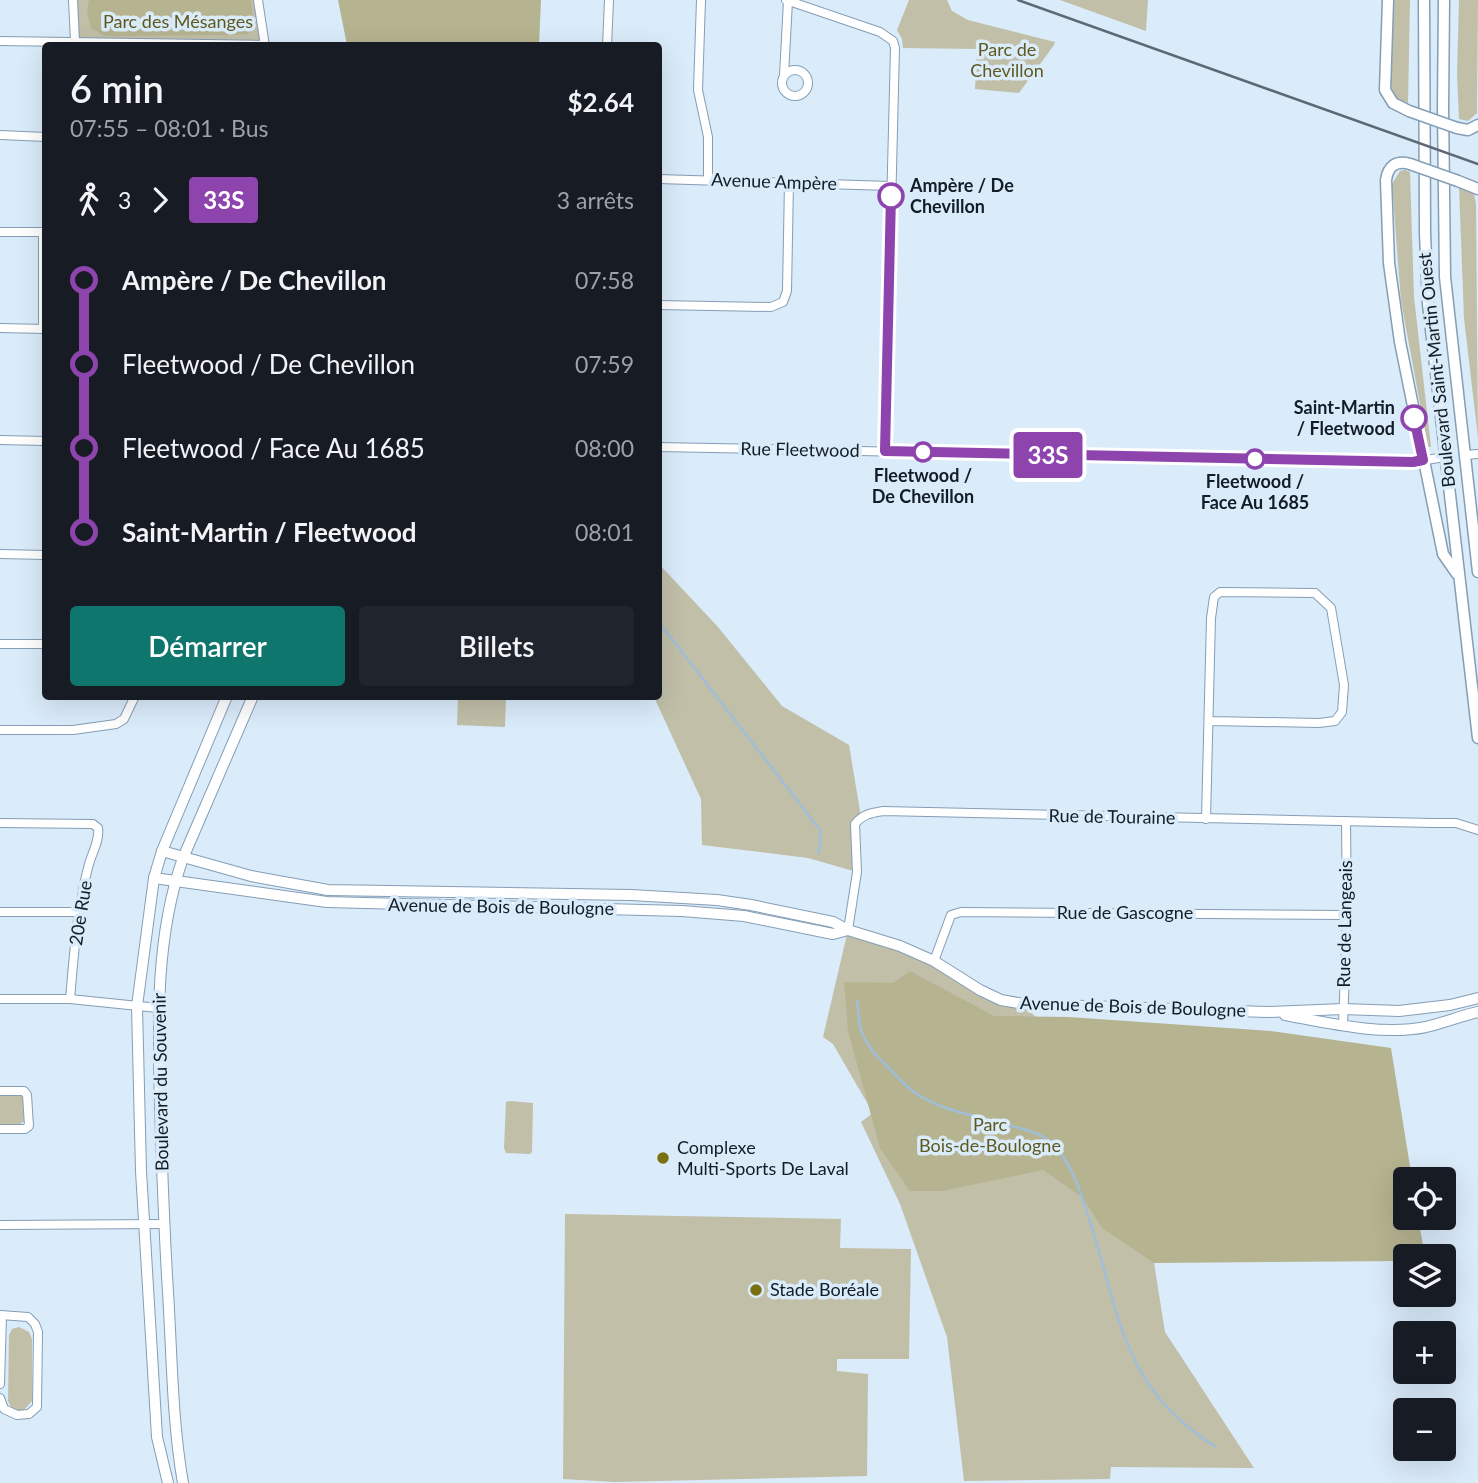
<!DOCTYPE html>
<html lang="fr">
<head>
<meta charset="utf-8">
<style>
  :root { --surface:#171b24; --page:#20242c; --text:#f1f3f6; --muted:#9ea1a6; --accent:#0f766e }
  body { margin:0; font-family:Lato,sans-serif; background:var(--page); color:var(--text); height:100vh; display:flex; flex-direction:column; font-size:26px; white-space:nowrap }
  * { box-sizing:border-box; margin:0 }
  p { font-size:23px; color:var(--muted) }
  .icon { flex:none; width:38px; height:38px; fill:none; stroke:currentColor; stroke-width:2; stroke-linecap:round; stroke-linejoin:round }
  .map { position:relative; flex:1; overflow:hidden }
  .details { position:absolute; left:42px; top:42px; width:620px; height:658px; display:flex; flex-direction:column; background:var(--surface); border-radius:7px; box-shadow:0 7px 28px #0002 }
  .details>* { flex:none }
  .badge { padding:0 14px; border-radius:5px; font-size:24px; line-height:46px }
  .controls { position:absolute; left:1393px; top:1167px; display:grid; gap:14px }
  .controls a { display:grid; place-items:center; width:63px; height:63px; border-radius:7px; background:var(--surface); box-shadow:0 7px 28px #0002; font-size:35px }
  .map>.badge { position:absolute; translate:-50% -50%; box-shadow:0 0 0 4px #fff }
  .legs { display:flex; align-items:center; gap:10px; height:77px; padding:0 28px; font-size:23px }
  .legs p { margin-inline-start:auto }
  .head { display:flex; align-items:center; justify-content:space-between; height:119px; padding:0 28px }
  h1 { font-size:38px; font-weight:600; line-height:52px }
  .button { display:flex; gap:14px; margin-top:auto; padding:14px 28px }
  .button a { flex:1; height:80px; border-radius:7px; background:var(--accent); color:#fff; font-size:28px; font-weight:600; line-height:80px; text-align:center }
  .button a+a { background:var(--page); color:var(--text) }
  ul { padding:0 28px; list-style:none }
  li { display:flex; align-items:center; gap:24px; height:84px; font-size:26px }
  li i { display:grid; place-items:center; width:10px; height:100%; margin:0 9px; background:currentColor }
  li i::after { content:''; width:18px; height:18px; margin:-9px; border:5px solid; border-radius:50%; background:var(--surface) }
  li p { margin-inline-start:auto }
  li:first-child i { background:linear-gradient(#0000 50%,currentColor 0) }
  li:last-child i { background:linear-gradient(currentColor 50%,#0000 0) }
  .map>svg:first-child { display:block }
  .green { fill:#c1bfa8 }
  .forest { fill:#b6b390 }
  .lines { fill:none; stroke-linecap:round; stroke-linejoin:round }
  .stream { stroke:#a1bed8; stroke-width:2.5 }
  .minor-casing { stroke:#849eb6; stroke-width:10 }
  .tertiary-casing { stroke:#849eb6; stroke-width:12 }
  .secondary-casing { stroke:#849eb6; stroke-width:13 }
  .minor { stroke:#fff; stroke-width:8 }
  .tertiary { stroke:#fff; stroke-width:10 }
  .secondary { stroke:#fff; stroke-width:10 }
  .rail { stroke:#5c6873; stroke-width:2.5 }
  .secondary-bridge-casing { stroke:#849eb6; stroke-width:13; stroke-linecap:butt }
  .secondary-bridge { stroke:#fff; stroke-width:10 }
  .line-1-casing { stroke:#fff; stroke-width:16 }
  .line-1 { stroke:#8e44ad; stroke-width:10 }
  .stop-1-dot { fill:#fff; stroke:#8e44ad; stroke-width:3.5 }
  .poi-dot { fill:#797011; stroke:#daebfa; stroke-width:2.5 }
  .labels { text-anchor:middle; stroke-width:7; stroke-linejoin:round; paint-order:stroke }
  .park-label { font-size:18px; fill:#5f591f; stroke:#daebfa }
  .street-label { font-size:18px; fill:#131d26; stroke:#daebfa }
  .stop-label { font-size:18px; font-weight:bold; fill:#131d26; stroke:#daebfa }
  .poi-label { font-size:18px; fill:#131d26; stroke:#daebfa; text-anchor:start }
</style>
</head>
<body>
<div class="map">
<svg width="1478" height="1483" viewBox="0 0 1478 1483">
  <rect width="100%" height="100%" fill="#daebfa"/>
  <g class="green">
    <path d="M73,0H258L265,45L75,42Z"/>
    <path d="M909,0H947L952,11L968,20L1055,42L1054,45L1019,93L975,89L977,49L903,48L902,39L897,30Z"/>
    <path d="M1060,0H1148L1146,31Z"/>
    <path d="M1393,0H1410L1408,103L1396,98L1391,86Z"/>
    <path d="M1459,0H1478L1477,113L1468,121L1459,119L1457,74Z"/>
    <path d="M1405,170L1410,172L1414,297L1431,447H1428L1401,301L1392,184L1400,171Z"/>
    <path d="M1459,187L1474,194L1476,204L1478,438L1464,318Z"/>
    <path d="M658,563L718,627L782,706L849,745L861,817L855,824L857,872L808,858L702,845L701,799L654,697L658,696Z"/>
    <path d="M458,697H506L505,727L457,725Z"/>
    <path d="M848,930L900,946L957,976L1024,1004L1087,1076L1154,1263L1165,1332L1254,1468L1111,1467L1110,1479L964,1481L947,1337L900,1204L861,1122L873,1113L833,1044L823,1037Z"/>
    <path d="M0,1095H20L24,1097V1121L20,1124H0Z"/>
    <path d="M510,1101L533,1103L532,1152L530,1154L506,1153L504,1148L506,1102Z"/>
    <path d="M565,1214L841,1219L840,1248L911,1249L909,1359H837V1371L868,1374L867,1476L615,1482L563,1479Z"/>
    <path d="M19,1327L29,1332L32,1339V1401L23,1411L12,1409L8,1401L9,1335L12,1329Z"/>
  </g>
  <g class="forest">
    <path d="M89,0H251L254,26L248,34L233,35L104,36L91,28L87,12Z"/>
    <path d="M338,0H541L539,45H347Z"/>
    <path d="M910,971L994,1016L1069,1017L1271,1031L1391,1048L1412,1179L1405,1180V1218H1418L1425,1256H1405V1261L1154,1263L1102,1228L1082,1197L1043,1170L942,1191H910L880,1148L848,1031L844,982L893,983Z"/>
  </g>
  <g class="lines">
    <g class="stream">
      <path d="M658,621L820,830L821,842L818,853"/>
      <path d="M857,1001C859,1012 858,1023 862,1033C867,1046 877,1057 887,1066C896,1075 904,1085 914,1092C939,1110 974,1115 1003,1124C1019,1128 1040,1132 1052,1143C1072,1163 1081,1193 1089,1219C1121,1315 1120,1387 1216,1447"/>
    </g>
    <g class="minor-casing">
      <g id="minor">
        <path d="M73,0L75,42"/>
        <path d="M258,0L265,46"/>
        <path d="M701,0L698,90L708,137V180"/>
        <path d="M786,0L880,32L893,41L895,48L885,451"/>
        <path d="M0,41L265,45"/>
        <path d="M607,46L609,0"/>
        <circle cx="795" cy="83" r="13"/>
        <path d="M784,75L788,1"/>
        <path d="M0,135L46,137"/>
        <path d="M658,179L891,186"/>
        <path d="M0,232H46"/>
        <path d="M43,232V329"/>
        <path d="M658,305L771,307L783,302L787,291L789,182"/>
        <path d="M0,328L46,329"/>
        <path d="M0,440L46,441"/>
        <path d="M658,447L1413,462L1445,457"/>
        <path d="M1465,455L1478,454"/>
        <path d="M0,554L46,555"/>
        <path d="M0,644H46"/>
        <path d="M0,730H73L116,724L124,719L135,696"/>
        <path d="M1206,819L1211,618L1214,597L1220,592L1315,593L1331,608L1344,685L1342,712L1335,721L1319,723L1210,721"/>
        <path d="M0,823L93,824L98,828C100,840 92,853 89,864C77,908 74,954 70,999"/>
        <path d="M0,912H79"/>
        <path d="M848,930L857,872L855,824C863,814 871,813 883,811L1433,823H1456L1478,830"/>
        <path d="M934,961L951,915L961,912L1347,915"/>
        <path d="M0,999H70L158,1008"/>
        <path d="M1343,1026L1347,915L1346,821"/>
        <path d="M0,1091H24L27,1095L29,1126L25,1129H0"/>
        <path d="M0,1225L164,1224"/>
        <path d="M0,1315L28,1317L35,1324L38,1332L37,1407L29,1414L17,1415L4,1409L0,1398"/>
        <path d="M0,1384L2,1315"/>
      </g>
    </g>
    <g class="tertiary-casing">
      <g id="tertiary">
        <path d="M162,851L251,876L328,890L631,895L717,900L751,905L833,922L848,930L900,946L934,961L980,990L1001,1000L1024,1004L1267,1012L1343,1009L1399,1011L1450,1005L1478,998"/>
        <path d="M154,878L327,902L682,911L744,916L833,934L848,930"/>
        <path d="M1285,1015C1328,1023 1382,1036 1426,1027C1443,1023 1460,1016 1478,1012"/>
        <path d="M168,1483L157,1437L141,1171L137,1006L154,878L162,851L227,696"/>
        <path d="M183,1483C172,1420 172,1355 168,1292C164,1230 162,1168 160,1105C158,1022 155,938 183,858L253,696"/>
      </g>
    </g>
    <g class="secondary-casing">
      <g id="secondary">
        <path d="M1388,0L1385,90L1393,103L1409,111"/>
        <path d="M1424,0L1425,233L1428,304L1478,738"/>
        <path d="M1444,0L1443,107L1445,277L1478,572"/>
        <path d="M1457,128L1468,130L1478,125"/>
        <path d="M1410,164C1396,160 1388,166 1386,180L1389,263L1400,342L1443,554L1457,574"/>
        <path d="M1458,181L1478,189"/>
      </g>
    </g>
    <use href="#minor" class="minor"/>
    <use href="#tertiary" class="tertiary"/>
    <use href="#secondary" class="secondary"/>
    <path class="rail" d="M1018,0L1478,164"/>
    <g class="secondary-bridge-casing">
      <g id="secondary-bridge">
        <path d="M1409,111L1457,128"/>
        <path d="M1410,164L1458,181"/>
      </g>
    </g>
    <use href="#secondary-bridge" class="secondary-bridge"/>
  </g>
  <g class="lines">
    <g class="line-1-casing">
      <path id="line-1" d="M891,196L885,451L1413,462L1423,460L1414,418"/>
    </g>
    <use href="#line-1" class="line-1"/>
  </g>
  <g class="stop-1-dot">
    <circle cx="891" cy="196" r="12"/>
    <circle cx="1414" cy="418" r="12"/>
    <circle cx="923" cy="452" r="9"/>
    <circle cx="1255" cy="459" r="9"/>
  </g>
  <g class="poi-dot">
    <circle cx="663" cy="1158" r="7"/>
    <circle cx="756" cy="1290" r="7"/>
  </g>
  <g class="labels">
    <g class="park-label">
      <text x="178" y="28">Parc des Mésanges</text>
      <text x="1007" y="56">Parc de<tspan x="1007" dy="21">Chevillon</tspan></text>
      <text x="990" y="1131">Parc<tspan x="990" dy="21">Bois-de-Boulogne</tspan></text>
    </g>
    <g class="street-label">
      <text transform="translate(774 182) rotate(2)" y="6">Avenue Ampère</text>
      <text transform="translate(1437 370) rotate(-96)" y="6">Boulevard Saint-Martin Ouest</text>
      <text transform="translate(800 450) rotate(1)" y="6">Rue Fleetwood</text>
      <text transform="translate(1112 817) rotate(1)" y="6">Rue de Touraine</text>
      <text transform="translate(501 907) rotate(1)" y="6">Avenue de Bois de Boulogne</text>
      <text transform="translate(81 913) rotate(-81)" y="6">20e Rue</text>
      <text x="1125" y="919">Rue de Gascogne</text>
      <text transform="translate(1345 924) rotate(-89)" y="6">Rue de Langeais</text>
      <text transform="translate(1133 1007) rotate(2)" y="6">Avenue de Bois de Boulogne</text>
      <text transform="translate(161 1082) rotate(-91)" y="6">Boulevard du Souvenir</text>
    </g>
    <g class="stop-label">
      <text x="910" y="192" text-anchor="start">Ampère / De<tspan x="910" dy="21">Chevillon</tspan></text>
      <text x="1395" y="414" text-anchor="end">Saint-Martin<tspan x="1395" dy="21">/ Fleetwood</tspan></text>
      <text x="923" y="482">Fleetwood /<tspan x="923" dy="21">De Chevillon</tspan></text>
      <text x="1255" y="488">Fleetwood /<tspan x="1255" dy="21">Face Au 1685</tspan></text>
    </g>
    <g class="poi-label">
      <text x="677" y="1154">Complexe<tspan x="677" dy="21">Multi-Sports De Laval</tspan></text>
      <text x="770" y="1296">Stade Boréale</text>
    </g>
  </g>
</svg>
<div class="controls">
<a><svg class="icon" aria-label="locate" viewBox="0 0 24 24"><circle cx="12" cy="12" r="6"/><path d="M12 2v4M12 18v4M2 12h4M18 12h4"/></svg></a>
<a><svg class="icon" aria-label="layers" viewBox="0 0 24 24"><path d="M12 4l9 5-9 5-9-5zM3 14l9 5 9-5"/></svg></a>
<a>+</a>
<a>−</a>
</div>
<b class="badge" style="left:1048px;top:455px;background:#8e44ad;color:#fff">33S</b>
<section class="details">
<div class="head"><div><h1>6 min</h1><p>07:55 – 08:01 · Bus</p></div><b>$2.64</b></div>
<div class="legs"><svg class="icon" aria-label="walk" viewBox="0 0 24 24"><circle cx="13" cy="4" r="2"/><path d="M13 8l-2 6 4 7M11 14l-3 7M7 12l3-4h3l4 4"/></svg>3<svg class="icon" aria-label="forward" viewBox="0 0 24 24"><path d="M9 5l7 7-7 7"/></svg><b class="badge" style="background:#8e44ad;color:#fff">33S</b><p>3 arrêts</p></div>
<ul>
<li><i style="color:#8e44ad"></i><b>Ampère / De Chevillon</b><p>07:58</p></li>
<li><i style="color:#8e44ad"></i><span>Fleetwood / De Chevillon</span><p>07:59</p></li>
<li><i style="color:#8e44ad"></i><span>Fleetwood / Face Au 1685</span><p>08:00</p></li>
<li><i style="color:#8e44ad"></i><b>Saint-Martin / Fleetwood</b><p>08:01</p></li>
</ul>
<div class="button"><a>Démarrer</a><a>Billets</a></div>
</section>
</div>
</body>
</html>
